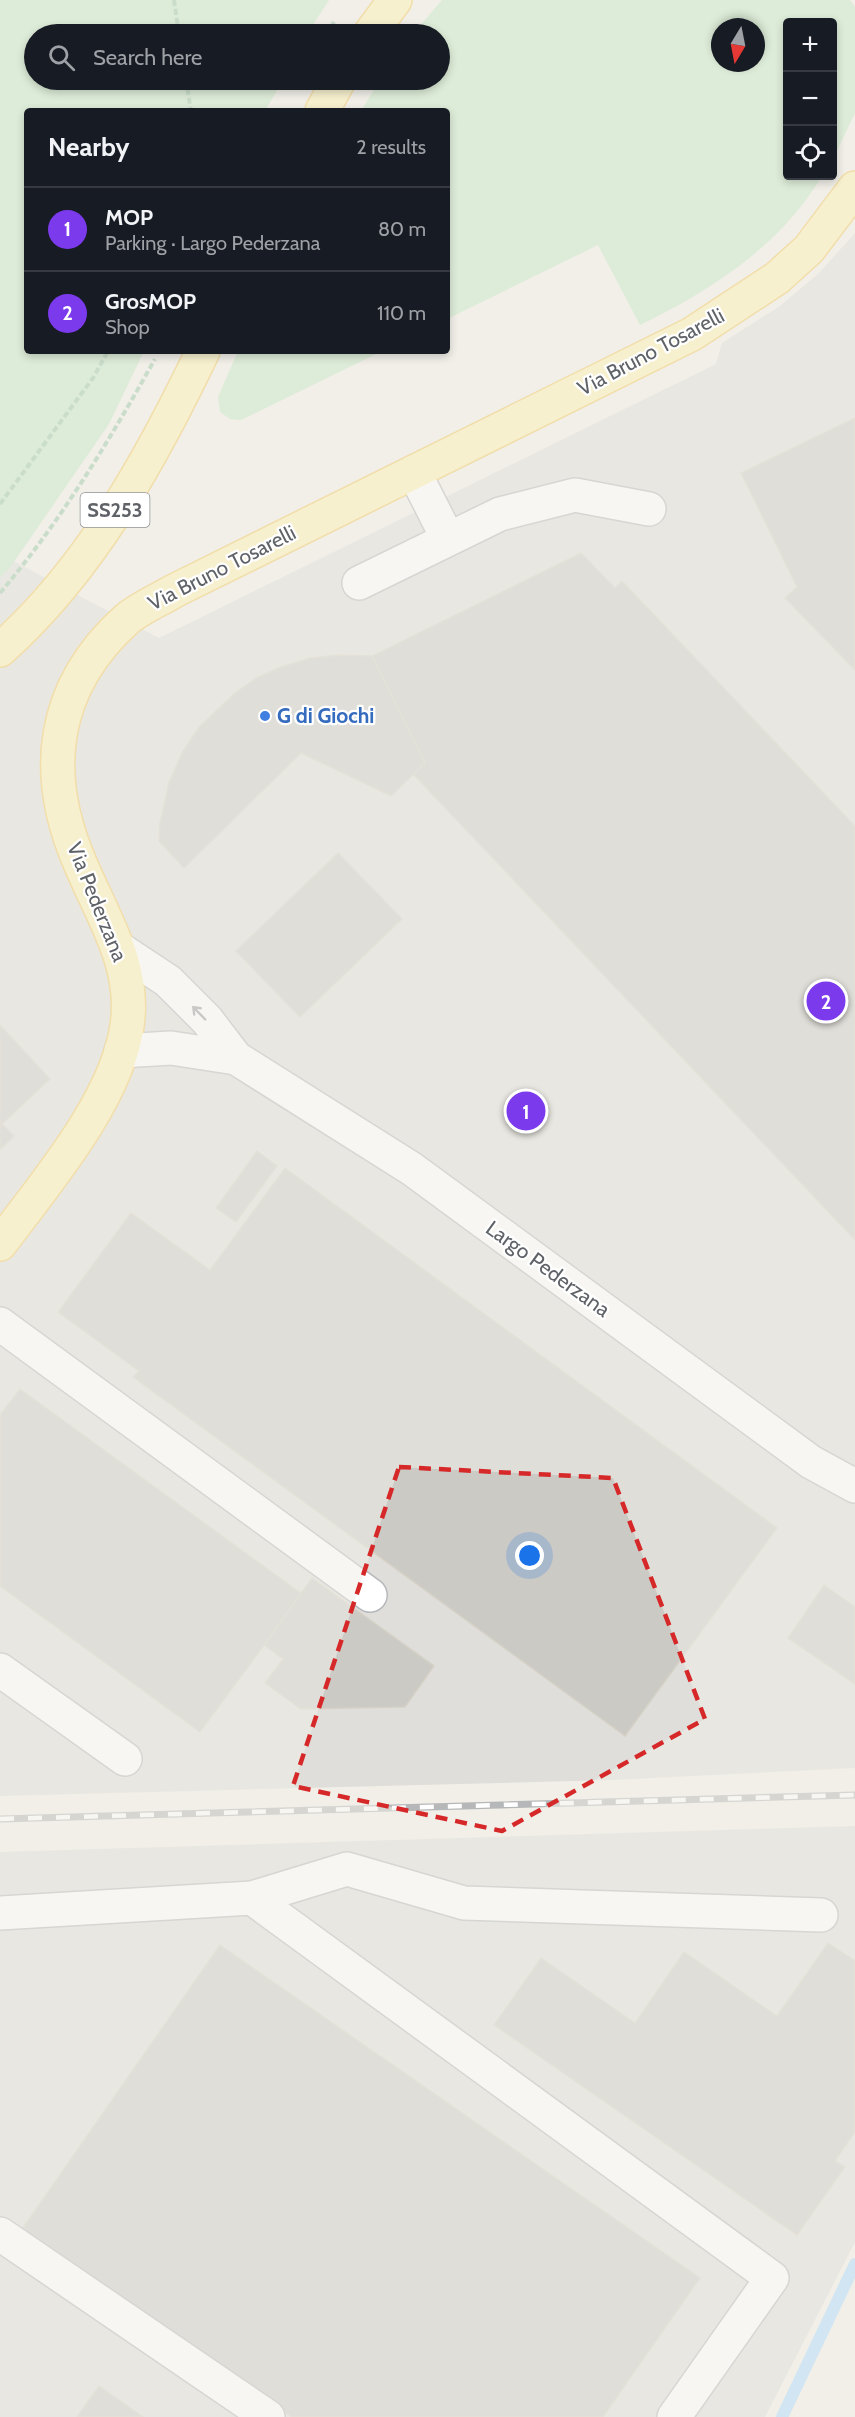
<!DOCTYPE html>
<meta charset="utf-8">
<style>
:root{--surface:#171b24;--page:#242831;--text:#f1f3f6;--muted:#9ea1a6;--line:#363941;--accent:#7c3aed}
body{margin:0;font-family:Cabin,sans-serif;background:var(--page);color:var(--text)}
.controls{position:absolute;right:18px;top:18px;display:grid;overflow:hidden;border-radius:6px;box-shadow:0 3px 9px #0003}
.controls button{width:54px;height:54px;display:grid;place-items:center;padding:0;border:0;border-bottom:2px solid var(--line);background:var(--surface);color:var(--text);font:30px sans-serif}
.compass{position:absolute;left:711px;top:18px;width:54px;height:54px;border-radius:50%;background:var(--surface);box-shadow:0 3px 9px #0003;rotate:190deg}
.you{position:absolute;left:530px;top:1556px;width:21px;height:21px;margin:-15px;border:4px solid #fff;border-radius:50%;background:#1a73e8;box-shadow:0 0 0 9px #1a73e833}
.badge{display:grid;place-items:center;width:39px;height:39px;border-radius:50%;background:var(--accent);color:#fff;font-size:20px;font-weight:700}
.pin{position:absolute;translate:-50% -50%;border:3px solid #fff;box-shadow:0 2px 6px #0006}
.list{margin:0;padding:0;list-style:none}
h2{display:flex;justify-content:space-between;align-items:center;height:78px;margin:0;padding:0 24px;font-size:26px}
h2 small{font-size:20px;font-weight:400;color:var(--muted)}
.list li{display:grid;grid-template-columns:39px 1fr auto;gap:18px;align-items:center;box-sizing:border-box;height:84px;padding:0 24px;border-top:2px solid var(--line)}
.list b{display:block;font-size:22px;white-space:nowrap}
.list p{margin:0;font-size:20px;white-space:nowrap;color:var(--muted)}
.list em{font-size:20px;font-style:normal;color:var(--muted)}
.icon{flex:none;width:33px;height:33px;fill:none;stroke:currentColor;stroke-width:2;stroke-linecap:round;stroke-linejoin:round}
.map{position:relative;flex:none;width:855px;height:2417px;overflow:hidden}
.search{position:absolute;background:var(--surface);box-shadow:0 3px 9px #0003;left:24px;top:24px;width:426px;height:66px;display:flex;align-items:center;gap:15px;box-sizing:border-box;padding:0 21px;border-radius:33px;color:var(--muted);font-size:22px}
.panel{position:absolute;background:var(--surface);box-shadow:0 3px 9px #0003;left:24px;top:108px;width:426px;height:246px;border-radius:6px}
.map>svg:first-child{display:block}
.industrial{fill:#e0deda}
.green{fill:#c5e8c5;fill-rule:evenodd}
.lines{fill:none;stroke-linecap:round;stroke-linejoin:round}
.stream{stroke:#aadaff;stroke-width:12}
.building{fill:#cccac5;stroke:#d6d1c6;stroke-width:1.5}
.minor-casing{stroke:#b5b8bc;stroke-width:36}
.major-casing{stroke:#f2c960;stroke-width:36}
.path{stroke:#9cc7a9;stroke-width:4;stroke-dasharray:6 3;stroke-linecap:butt}
.minor{stroke:#fff;stroke-width:33}
.major{stroke:#fff2af;stroke-width:33}
.rail-casing{stroke:#b6b7b8;stroke-width:7}
.rail{stroke:#fff;stroke-width:4.5;stroke-dasharray:14;stroke-linecap:butt}
.oneway{stroke:#979a9d}
.marked{fill:none;stroke:#d62828;stroke-width:4.5;stroke-dasharray:12 8;stroke-linejoin:round}
.shop-dot{fill:#3f7fe0;stroke:#fff;stroke-width:2}
.labels{text-anchor:middle;stroke-width:4.5;stroke-linejoin:round;paint-order:stroke}
.shield{fill:#fff;stroke:#8f9295;stroke-width:1.5}
.shield-label{font-size:20px;font-weight:bold;fill:#5f6368}
.street-label{font-size:21px;fill:#5f6368;stroke:#fff}
.shop-label{font-size:21px;font-weight:bold;fill:#366cbe;stroke:#fff;text-anchor:start}
</style>
<div class="map">
<svg width="855" height="2417" viewBox="0 0 855 2417">
<rect width="100%" height="100%" fill="#f1efe8"/>
<g class="industrial">
<polygon points="855,233 855,1768 613,1780 0,1796 0,554 159,638 716,364 722,343 780,306 819,273"/>
<polygon points="855,1826 855,2242 765,2417 0,2417 0,1852"/>
</g>
<g class="green">
<polygon points="0,0 329,0 307,34 34,34 34,80 283,80 265,111 27,111 27,351 144,351 109,424 9,569 0,577"/>
<path d="M442,0H850L855,7V113L833,159L832,22H788V176H822C780,246 712,290 640,325L598,245L447,319V111H361L380,80H440V34H413ZM720,27H756V63H720Z"/>
<polygon points="238,351 382,351 241,420 230,419 220,412 218,397"/>
</g>
<g class="lines">
<polyline class="stream" points="782,2417 855,2264"/>
</g>
<g class="building">
<polygon points="855,418 855,670 785,598 797,587 741,473"/>
<polygon points="581,553 615,588 622,581 855,826 855,1240 413,774 425,763 372,656"/>
<polygon points="340,655 372,656 425,763 391,796 301,753 184,868 159,841 160,823 169,782 183,751 199,727 236,692 258,677 281,667 310,658"/>
<polygon points="338,853 402,919 300,1017 236,951"/>
<polygon points="0,1025 50,1079 2,1124 14,1136 0,1150"/>
<polygon points="257,1151 277,1166 236,1222 216,1208"/>
<polygon points="285,1168 777,1528 625,1736 133,1377 139,1371 58,1312 131,1213 210,1270"/>
<polygon points="20,1389 302,1594 200,1732 0,1586 0,1415"/>
<polygon points="312,1578 434,1666 405,1707 301,1709 265,1683 283,1659 264,1645"/>
<polygon points="824,1585 855,1607 855,1684 788,1638"/>
<polygon points="828,1943 855,1961 855,2132 835,2161 845,2167 797,2235 494,2025 541,1958 635,2023 684,1952 777,2016"/>
<polygon points="220,1945 700,2278 603,2417 292,2417 22,2229"/>
<polygon points="99,2386 143,2417 77,2417"/>
</g>
<g class="lines">
<g class="minor-casing">
<g id="minor">
<polyline points="414,472 448,539"/>
<polyline points="359,583 500,514 575,495 649,509"/>
<polyline points="118,948 168,981 207,1020 236,1058 412,1169 811,1462 855,1486"/>
<polyline points="121,1051 171,1048 236,1058"/>
<polyline points="0,1324 370,1595"/>
<polyline points="0,1670 125,1759"/>
<polyline points="252,1898 347,1869 464,1903 821,1915"/>
<polyline points="0,1913 252,1898 772,2278 674,2417"/>
<polyline points="0,2234 268,2417"/>
</g>
</g>
<g class="major-casing">
<g id="major">
<polyline points="370,34 395,0"/>
<polyline points="322,111 339,80"/>
<path d="M0,650C90,570 152,458 203,351"/>
<path d="M0,1244C44,1185 117,1100 127,1026C136,965 102,916 80,863C41,773 51,687 127,619C140,608 159,600 174,591L692,334L777,278L809,249L855,188"/>
</g>
</g>
<g class="path">
<polyline points="174,0 179,34"/>
<polyline points="327,34 334,22"/>
<polyline points="186,80 191,111"/>
<polyline points="0,504 93,378 108,351"/>
<path d="M0,593C61,521 109,441 155,359"/>
</g>
<use href="#minor" class="minor"/>
<use href="#major" class="major"/>
<g class="rail-casing">
<polyline id="rail" points="0,1819 855,1795"/>
</g>
<use href="#rail" class="rail"/>
</g>
<defs><path id="oneway-shaft" d="M-6 0H5M1.5-3L5.5 0L1.5 3" fill="none" stroke-width="1.6" stroke-linecap="round" stroke-linejoin="round" transform="scale(1.5)"/></defs>
<use class="oneway" href="#oneway-shaft" transform="translate(199 1013) rotate(-134)"/>
<path d="M0 0H855V2417H0ZM399,1467L613,1478L705,1719L502,1831L293,1786Z" fill="#f1efe8" fill-opacity=".55" fill-rule="evenodd"/>
<path class="marked" d="M399,1467L613,1478L705,1719L502,1831L293,1786Z"/>
<circle class="shop-dot" cx="265" cy="716" r="6"/>
<g class="labels">
<rect class="shield" x="80.5" y="493" width="69" height="34" rx="4.5"/>
<g class="shield-label">
<text x="115" y="517">SS253</text>
</g>
<g class="street-label">
<text transform="translate(651 352) rotate(-28)" y="7">Via Bruno Tosarelli</text>
<text transform="translate(222 568) rotate(-27)" y="7">Via Bruno Tosarelli</text>
<text transform="translate(97 902) rotate(68)" y="7">Via Pederzana</text>
<text transform="translate(548 1269) rotate(36)" y="7">Largo Pederzana</text>
</g>
<g class="shop-label">
<text x="277" y="723">G di Giochi</text>
</g>
</g>
</svg>
<div class="controls">
<button>+</button>
<button>−</button>
<button><svg class="icon" aria-label="locate" viewBox="0 0 24 24"><circle cx="12" cy="12" r="6"/><path d="M12 2v4M12 18v4M2 12h4M18 12h4"/></svg></button>
</div>
<svg class="compass" viewBox="-18 -18 36 36"><path d="M0-13l5 13h-10z" fill="#e53935"/><path d="M0 13l5-13h-10z" fill="#9ea1a6"/></svg>
<div class="you"></div>
<div class="pin badge" style="left:526px;top:1111px">1</div>
<div class="pin badge" style="left:826px;top:1001px">2</div>
<div class="search"><svg class="icon" aria-label="search" viewBox="0 0 24 24"><circle cx="10" cy="10" r="6"/><path d="M15 15l6 6"/></svg>Search here</div>
<section class="panel">
<h2>Nearby<small>2 results</small></h2>
<ul class="list">
<li><span class="badge">1</span><div><b>MOP</b><p>Parking · Largo Pederzana</p></div><em>80 m</em></li>
<li><span class="badge">2</span><div><b>GrosMOP</b><p>Shop</p></div><em>110 m</em></li>
</ul>
</section>
</div>
